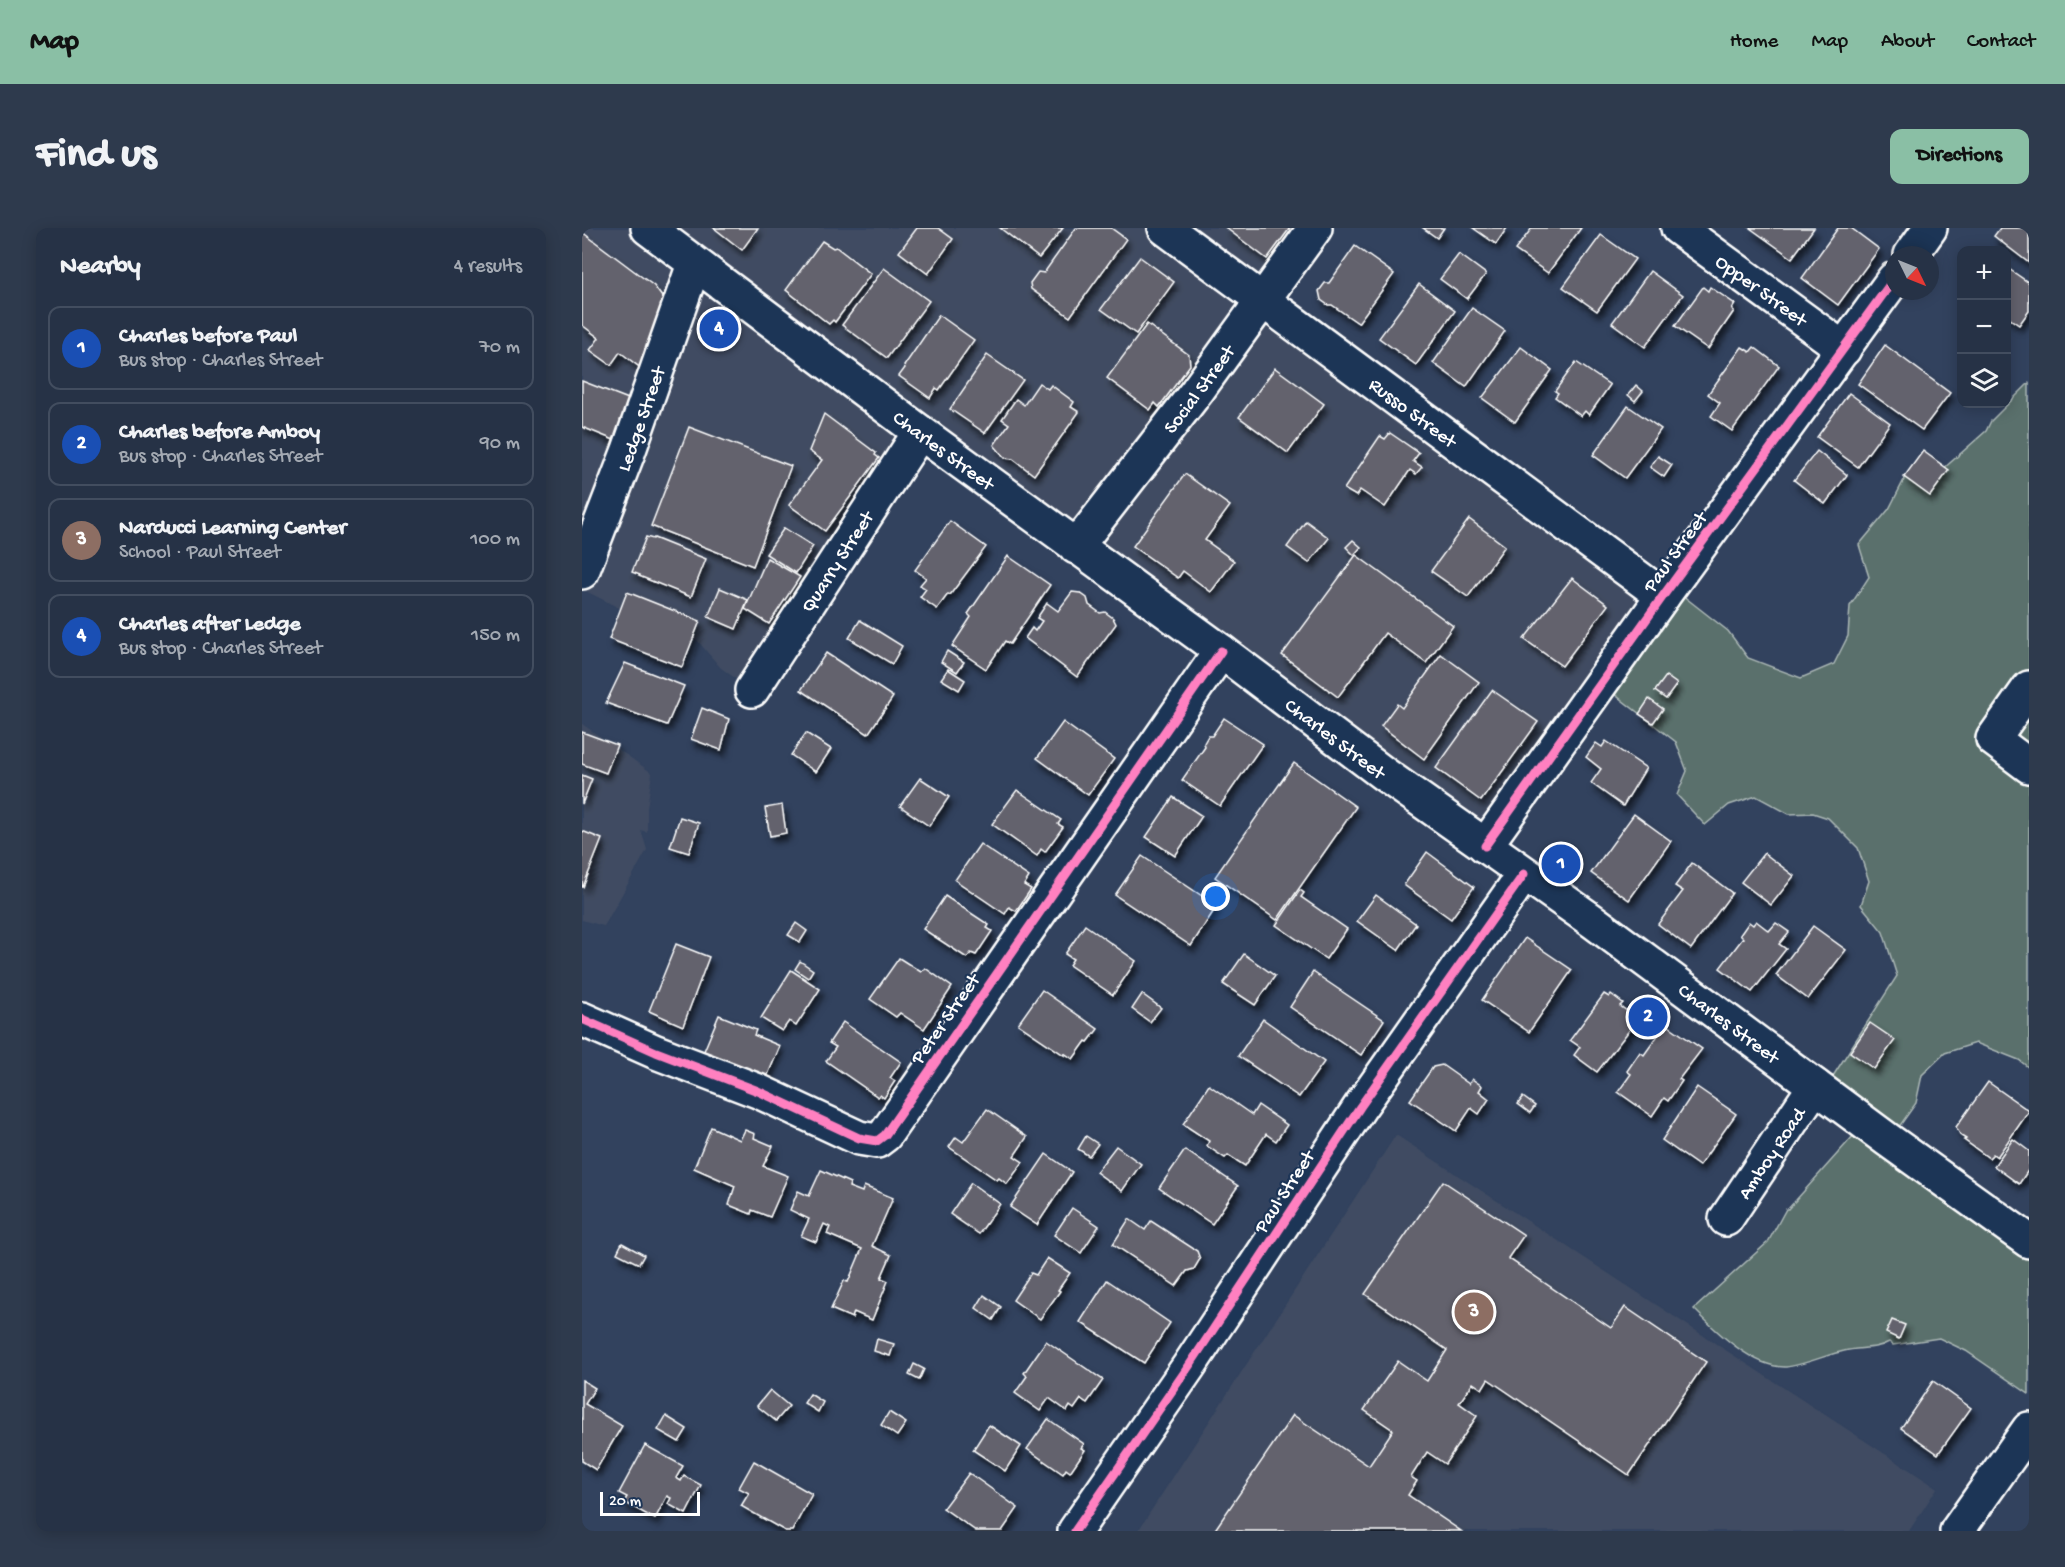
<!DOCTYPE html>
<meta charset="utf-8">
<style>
:root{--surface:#263246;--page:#2e3a4d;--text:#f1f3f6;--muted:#a4aab3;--line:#424d5f;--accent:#8abfa5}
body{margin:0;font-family:"Gochi Hand",sans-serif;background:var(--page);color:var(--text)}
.controls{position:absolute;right:18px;top:18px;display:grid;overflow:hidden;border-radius:12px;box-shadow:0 3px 15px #0003}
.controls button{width:54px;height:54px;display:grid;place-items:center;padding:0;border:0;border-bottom:2px solid var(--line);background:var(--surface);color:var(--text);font:30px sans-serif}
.compass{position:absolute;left:1303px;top:18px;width:54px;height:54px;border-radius:50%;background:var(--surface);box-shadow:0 3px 15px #0003;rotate:133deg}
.scale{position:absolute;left:18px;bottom:15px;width:100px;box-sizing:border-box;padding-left:6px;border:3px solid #fff;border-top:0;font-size:16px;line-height:21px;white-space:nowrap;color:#fff;-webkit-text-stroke:4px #1d3557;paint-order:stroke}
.you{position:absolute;left:634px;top:669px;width:21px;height:21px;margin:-15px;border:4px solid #fff;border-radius:50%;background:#1a73e8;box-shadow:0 0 0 9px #1a73e833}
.badge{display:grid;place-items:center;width:39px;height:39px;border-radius:50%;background:var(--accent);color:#fff;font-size:20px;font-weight:700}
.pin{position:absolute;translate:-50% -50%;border:3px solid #fff;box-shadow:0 2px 6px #0006}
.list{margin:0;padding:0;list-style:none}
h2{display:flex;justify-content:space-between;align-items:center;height:78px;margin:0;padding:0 24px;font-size:26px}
h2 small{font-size:20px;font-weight:400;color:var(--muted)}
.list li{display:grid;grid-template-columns:39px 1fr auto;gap:18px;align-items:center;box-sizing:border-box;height:84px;margin:0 12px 12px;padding:0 12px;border:2px solid var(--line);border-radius:12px}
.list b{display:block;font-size:22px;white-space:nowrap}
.list p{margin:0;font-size:20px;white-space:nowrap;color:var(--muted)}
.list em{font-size:20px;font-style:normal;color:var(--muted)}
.icon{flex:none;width:33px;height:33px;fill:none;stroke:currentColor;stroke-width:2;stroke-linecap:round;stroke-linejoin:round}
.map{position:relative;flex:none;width:1447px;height:1303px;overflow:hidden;border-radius:12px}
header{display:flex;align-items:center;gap:36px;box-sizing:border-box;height:84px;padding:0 30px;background:var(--accent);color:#111}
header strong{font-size:28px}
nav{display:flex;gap:33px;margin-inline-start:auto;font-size:21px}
.intro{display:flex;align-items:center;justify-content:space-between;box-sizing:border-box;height:144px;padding:0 36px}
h1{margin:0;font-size:42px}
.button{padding:15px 27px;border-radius:12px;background:var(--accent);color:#111;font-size:21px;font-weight:700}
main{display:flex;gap:36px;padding:0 36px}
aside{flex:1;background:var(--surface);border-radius:12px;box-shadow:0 3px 15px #0003}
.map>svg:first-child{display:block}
.built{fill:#414c62}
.green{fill:#5a706c;stroke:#acb8b6;stroke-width:1.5}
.building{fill:#63626d;stroke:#fff;stroke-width:1.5;filter:url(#shadow)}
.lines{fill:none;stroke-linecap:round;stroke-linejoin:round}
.minor-casing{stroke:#fff;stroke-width:38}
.tertiary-casing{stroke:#fff;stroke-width:38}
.primary-casing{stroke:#fff;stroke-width:38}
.minor{stroke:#1d3557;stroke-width:33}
.tertiary{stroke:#1d3557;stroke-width:33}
.primary{stroke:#1d3557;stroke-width:33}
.cycleway-casing{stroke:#1d3557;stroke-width:13}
.cycleway{stroke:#ff80c0;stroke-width:9}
.labels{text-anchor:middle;stroke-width:4.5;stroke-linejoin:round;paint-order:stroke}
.street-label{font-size:20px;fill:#fff;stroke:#1d3557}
</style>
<header>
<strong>Map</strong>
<nav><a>Home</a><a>Map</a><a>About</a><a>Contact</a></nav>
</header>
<div class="intro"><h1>Find us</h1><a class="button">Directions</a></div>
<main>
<aside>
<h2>Nearby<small>4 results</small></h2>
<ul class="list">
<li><span class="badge" style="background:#1a4fb4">1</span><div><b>Charles before Paul</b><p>Bus stop · Charles Street</p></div><em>70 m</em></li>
<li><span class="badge" style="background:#1a4fb4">2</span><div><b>Charles before Amboy</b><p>Bus stop · Charles Street</p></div><em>90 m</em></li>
<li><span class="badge" style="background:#8d6e63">3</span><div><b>Narducci Learning Center</b><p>School · Paul Street</p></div><em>100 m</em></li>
<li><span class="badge" style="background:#1a4fb4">4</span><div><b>Charles after Ledge</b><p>Bus stop · Charles Street</p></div><em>150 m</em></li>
</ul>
</aside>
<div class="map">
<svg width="1447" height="1303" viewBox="0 0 1447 1303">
<defs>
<filter id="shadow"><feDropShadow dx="3.5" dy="6" stdDeviation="3" flood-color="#0009"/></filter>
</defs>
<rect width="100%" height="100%" fill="#32425e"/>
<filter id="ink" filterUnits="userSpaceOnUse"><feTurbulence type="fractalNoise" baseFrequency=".0167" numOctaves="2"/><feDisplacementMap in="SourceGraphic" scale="12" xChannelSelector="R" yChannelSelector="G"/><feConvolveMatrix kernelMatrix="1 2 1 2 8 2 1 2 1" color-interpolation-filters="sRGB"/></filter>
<g filter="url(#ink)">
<g class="built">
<polygon points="0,0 739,0 691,65 1077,364 905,609 347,211 170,462 139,440 114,411 57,390 0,361"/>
<polygon points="0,496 70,545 65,580 65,604 59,602 65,622 22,698 0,692"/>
<polygon points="814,907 1355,1260 1327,1303 556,1303"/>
</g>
<path class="green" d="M1447,155V840L1437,832L1394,815L1363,825L1340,847L1334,875L1309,910L1447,1012V1166L1384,1123L1357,1110L1311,1117L1307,1114C1293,1122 1278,1119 1262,1123C1247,1126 1219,1138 1204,1139C1171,1140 1134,1103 1112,1081L1186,1014L1204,981H1206L1281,897L1244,859L1315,748L1301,704L1279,677L1287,653L1276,620L1246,590L1231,585L1207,586L1174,568L1147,577L1123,597L1095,567L1105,543L1094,514L1018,455L1091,360L1146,403L1166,430L1219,450L1252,436L1266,408L1268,378L1287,349L1277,317L1307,281L1323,250L1352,249L1404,203L1409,193Z"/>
<g class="building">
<polygon points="132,0 176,0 160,22"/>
<polygon points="335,0 356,0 371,11 346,46 317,24"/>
<polygon points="418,0 481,0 457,30"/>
<polygon points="494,0 529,0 544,11 488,89 449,61 448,55 456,44 462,45"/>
<polygon points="644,0 708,0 685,31"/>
<polygon points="841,0 862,0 855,10"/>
<polygon points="891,0 925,0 914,16"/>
<polygon points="950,0 999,0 966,45 933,22"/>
<polygon points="1168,0 1232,0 1210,30"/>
<polygon points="1256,0 1269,0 1297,21 1256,77 1220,50"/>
<polygon points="1418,0 1447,0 1447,35 1412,8"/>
<polygon points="0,4 72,58 83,73 60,141 38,124 29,137 8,122 17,110 0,97"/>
<polygon points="1019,7 1053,31 1015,83 981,59"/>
<polygon points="240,13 251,20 254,19 289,46 253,94 251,92 247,96 204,62"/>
<polygon points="773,18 812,46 776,95 750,77 746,77 739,72 737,63 743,55 747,55"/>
<polygon points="877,26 904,46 885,71 858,51"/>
<polygon points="558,29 592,54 554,106 519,81"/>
<polygon points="1424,39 1447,55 1447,83 1437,97 1424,88"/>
<polygon points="302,40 347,73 305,130 260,97"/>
<polygon points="1068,43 1101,67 1063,119 1030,95"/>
<polygon points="837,56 873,83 834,137 797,110"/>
<polygon points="1121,59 1126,63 1128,59 1153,76 1150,81 1152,83 1126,121 1093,98"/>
<polygon points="890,80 923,103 884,159 851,135"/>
<polygon points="357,87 392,112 357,162 354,160 348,170 317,148 323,140 322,138"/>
<polygon points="565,96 607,127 608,137 577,179 573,175 568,182 525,150"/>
<polygon points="1303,117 1368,165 1340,202 1276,156"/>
<polygon points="939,119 970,142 933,194 900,170"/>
<polygon points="1160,119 1168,124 1172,119 1197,138 1150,203 1129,188 1138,175 1126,166"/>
<polygon points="405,127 441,152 403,205 368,181"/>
<polygon points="994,134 1028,157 1007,187 1003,183 999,188 973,169 976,165 973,163"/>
<polygon points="693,140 742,176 706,225 657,189"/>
<polygon points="0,153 49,172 32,212 0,199"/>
<polygon points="457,155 466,161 469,157 492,174 489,179 497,184 452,247 431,231 423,230 412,217 427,196 420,191 434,171 442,177"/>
<polygon points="1054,157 1061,163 1053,173 1046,167"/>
<polygon points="1267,165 1308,195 1276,239 1235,209"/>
<polygon points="1046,178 1079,201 1043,250 1011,227"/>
<polygon points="242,186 294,225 293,227 297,230 243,303 207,277 240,232 227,223"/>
<polygon points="107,199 209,238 171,338 69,298"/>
<polygon points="808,205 837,225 831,233 840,239 834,246 828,242 803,279 778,262 774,268 762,261 798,208 803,211"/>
<polygon points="1235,223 1265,247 1243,276 1212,252"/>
<polygon points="1341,223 1367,242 1348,268 1322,249"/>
<polygon points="1076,228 1090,237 1082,249 1068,239"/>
<polygon points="603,246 648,278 623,312 652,333 629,364 601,343 596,350 551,318"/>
<polygon points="887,291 923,318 886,369 849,343"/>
<polygon points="368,293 404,319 368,367 366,366 355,381 338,369 344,361 338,357 344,350 333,342"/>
<polygon points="724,293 747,310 727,335 705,319"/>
<polygon points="202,300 231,318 214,345 184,326"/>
<polygon points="64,309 71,311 72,310 124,331 109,369 57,348 58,347 50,344"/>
<polygon points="771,312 779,319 772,327 764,319"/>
<polygon points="774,327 871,398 844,435 803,405 756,469 700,427"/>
<polygon points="426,328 468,357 428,416 423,413 404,441 370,418 389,389 386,386"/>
<polygon points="185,330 218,349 187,396 163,381"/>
<polygon points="990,350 1026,377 980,438 942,411"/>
<polygon points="138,360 166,372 154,401 126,389"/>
<polygon points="45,364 118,393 100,439 27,411"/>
<polygon points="490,364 498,365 505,370 507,377 518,385 523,384 531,390 534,396 495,449 443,410 450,400 453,403 460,393 455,390 465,375 476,383"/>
<polygon points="278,392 320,418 310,436 267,410"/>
<polygon points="365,423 382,434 375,444 359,434"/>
<polygon points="244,425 311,469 286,506 219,462"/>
<polygon points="859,426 897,454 842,531 799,498 815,476 820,480"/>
<polygon points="43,435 102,458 85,497 24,475"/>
<polygon points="366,441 383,452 377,462 359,451"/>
<polygon points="1084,448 1095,456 1084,471 1073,463"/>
<polygon points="910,462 956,494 899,573 854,540"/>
<polygon points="1067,471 1081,481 1071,495 1057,486"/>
<polygon points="120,480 147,491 139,522 109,511"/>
<polygon points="642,490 681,516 638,578 600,552 623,519 622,515 626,508 630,508"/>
<polygon points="481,494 532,531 506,567 455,530"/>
<polygon points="0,504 35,517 24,545 0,536"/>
<polygon points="224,505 249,521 234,544 209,527"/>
<polygon points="1024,513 1064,540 1041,578 1009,555 1019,541 1004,529 1014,515 1020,519"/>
<polygon points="712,535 774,579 695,692 633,649"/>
<polygon points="0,547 10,551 0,576"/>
<polygon points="338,550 367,569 347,598 318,578"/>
<polygon points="435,562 479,592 476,596 481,599 463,624 459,621 455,628 410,596"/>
<polygon points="591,569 620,588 593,628 564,609"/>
<polygon points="200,577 204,605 188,608 183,580"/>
<polygon points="1052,586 1089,613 1047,672 1009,645"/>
<polygon points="98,589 117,595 107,625 88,619"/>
<polygon points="0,603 20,611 1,659 0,659"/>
<polygon points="398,616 447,649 442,657 449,661 434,683 427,679 423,686 373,652"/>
<polygon points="845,624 892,659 869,691 822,657"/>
<polygon points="1182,625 1212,648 1189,677 1159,654"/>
<polygon points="560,628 635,678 609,718 533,667"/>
<polygon points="1110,635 1150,665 1109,721 1076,696 1101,663 1093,658"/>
<polygon points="718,662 722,665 719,669 765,701 744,731 694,697"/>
<polygon points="794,667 834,696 816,722 775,693"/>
<polygon points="363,668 407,697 405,700 410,703 394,727 389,725 385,730 341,701"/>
<polygon points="1174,693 1187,703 1194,695 1207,704 1197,716 1204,721 1170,764 1138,740 1161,710 1158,707 1167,694 1171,697"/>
<polygon points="214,695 225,703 218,714 206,707"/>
<polygon points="503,697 554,733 531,767 487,737 491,731 483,726"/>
<polygon points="1231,698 1264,722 1226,771 1194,747"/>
<polygon points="943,710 990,742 947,804 900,772"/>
<polygon points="94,716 127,729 101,798 67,783"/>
<polygon points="662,726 693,748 673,777 641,756"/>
<polygon points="317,730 339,744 343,740 370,759 342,801 318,785 314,789 288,771"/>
<polygon points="218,733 231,742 226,750 213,741"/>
<polygon points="209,742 238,761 214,798 207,793 200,803 179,790"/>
<polygon points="731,744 802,792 779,827 708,779"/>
<polygon points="460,762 516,801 506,814 504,813 491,831 482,825 482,827 436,796"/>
<polygon points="560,766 579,780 568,794 550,781"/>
<polygon points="1022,766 1027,769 1029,766 1041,775 1038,778 1056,791 1015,844 992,827 998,819 988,812"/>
<polygon points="137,787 174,802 172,807 198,818 182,856 119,830"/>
<polygon points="681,791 742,834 717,869 656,828"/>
<polygon points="261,794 319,834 308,850 313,853 302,870 298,867 296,869 244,833 254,819 247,815"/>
<polygon points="1288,795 1313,812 1292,841 1268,824"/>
<polygon points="1084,796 1120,821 1097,851 1100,853 1086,873 1082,870 1070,888 1036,864 1049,846 1045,843 1058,824 1062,827"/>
<polygon points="860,837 887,856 890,851 900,858 897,863 907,871 897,886 889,880 874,903 828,872 851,839"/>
<polygon points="1406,854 1447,883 1415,929 1411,926 1407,930 1382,912 1384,911 1379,908 1374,899"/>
<polygon points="627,857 670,887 676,877 705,897 694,913 684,906 663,938 646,927 643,930 625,918 627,913 601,896"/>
<polygon points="1115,859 1154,886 1117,938 1080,912"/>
<polygon points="941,869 953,878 948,885 936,876"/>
<polygon points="405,881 445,909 432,928 441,934 425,956 417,950 415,952 367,919 374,909 381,914"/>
<polygon points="129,899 158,912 163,902 173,906 172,910 191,918 181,938 206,948 188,989 170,982 169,986 147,977 153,958 112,940"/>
<polygon points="504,908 516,916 507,928 496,921"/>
<polygon points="1431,911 1447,923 1447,941 1437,956 1412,938"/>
<polygon points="534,918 559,936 540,963 514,944"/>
<polygon points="603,922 656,958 630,996 577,960"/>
<polygon points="464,926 490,944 455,997 428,979"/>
<polygon points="239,942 268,955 267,959 280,964 282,958 311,970 290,1018 309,1027 299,1050 306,1053 290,1092 272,1084 270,1090 249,1081 262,1053 266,1054 280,1021 245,1006 248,999 242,996 234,1014 219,1008 227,991 208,982 216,963 227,968"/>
<polygon points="861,953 942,1007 926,1030 1029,1100 1043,1079 1124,1134 1047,1247 906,1151 900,1161 891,1155 877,1175 895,1188 863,1236 845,1224 829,1249 835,1253 826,1267 879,1303 632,1303 711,1187 787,1238 811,1202 782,1182 816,1133 845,1153 865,1122 783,1066"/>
<polygon points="389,955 418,976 397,1006 368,986"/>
<polygon points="490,980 517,998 499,1025 472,1007"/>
<polygon points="547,991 563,1002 569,993 615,1023 618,1031 612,1041 605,1043 594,1058 531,1016"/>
<polygon points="40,1015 62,1027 57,1036 35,1025"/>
<polygon points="465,1030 488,1045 476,1062 478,1063 458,1091 431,1072 449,1045 454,1047"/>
<polygon points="525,1052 588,1095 562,1135 498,1094"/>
<polygon points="402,1067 419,1079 411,1092 394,1080"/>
<polygon points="1310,1092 1323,1097 1317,1111 1304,1105"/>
<polygon points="295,1111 312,1116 308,1128 292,1123"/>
<polygon points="464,1113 521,1152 505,1175 499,1171 492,1181 488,1178 485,1183 467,1170 458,1183 433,1165 445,1148 442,1145"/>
<polygon points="332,1136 342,1141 337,1152 327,1147"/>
<polygon points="0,1152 13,1160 3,1176 40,1198 14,1242 0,1233"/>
<polygon points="1351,1153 1389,1180 1356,1226 1319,1200"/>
<polygon points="188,1162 207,1178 194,1193 175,1178"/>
<polygon points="228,1166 241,1174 236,1184 222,1175"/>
<polygon points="307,1184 324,1195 315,1208 299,1197"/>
<polygon points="84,1188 105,1201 97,1214 76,1202"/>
<polygon points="466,1191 502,1216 499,1220 503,1222 488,1244 484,1241 481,1246 445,1221"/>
<polygon points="407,1197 439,1218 423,1243 391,1222"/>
<polygon points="63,1217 101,1238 94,1250 99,1253 102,1248 119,1257 104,1286 86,1276 89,1270 85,1268 73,1291 42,1274 45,1269 37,1265"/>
<polygon points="172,1233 230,1266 210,1303 203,1303 159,1278 167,1265 157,1260"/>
<polygon points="387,1245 436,1280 420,1303 394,1303 361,1280"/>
</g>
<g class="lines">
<g class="minor-casing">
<g id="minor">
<path id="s1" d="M583,0L1081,368"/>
<path id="s2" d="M1096,0L1262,121"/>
<polyline points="1329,27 1348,0"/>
<path id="s3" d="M494,319L615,163L733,0"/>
<polyline points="1447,460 1411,511 1447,538"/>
<path id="s4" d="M170,462L338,204"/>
<polyline points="903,618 1081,368 1312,51"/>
<polyline points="0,791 74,824 176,863 277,910 295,913 303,907 639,423"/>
<path id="s5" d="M1144,991L1233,858"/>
<polyline points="493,1303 607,1138 778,879 942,646"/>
<polyline points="1375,1303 1447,1201"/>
</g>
</g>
<g class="tertiary-casing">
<g id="tertiary">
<path id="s6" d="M0,344L47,222L112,36"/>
</g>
</g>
<g class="primary-casing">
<g id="primary">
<path id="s7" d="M66,0L338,204L639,423L802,546L1012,694L1306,912L1447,1013"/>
</g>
</g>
<use href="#minor" class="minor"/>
<use href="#tertiary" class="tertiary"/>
<use href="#primary" class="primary"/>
<g class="cycleway-casing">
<g id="cycleway">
<polyline points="903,618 1081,368 1312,51"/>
<polyline points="0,791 74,824 176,863 277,910 295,913 303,907 639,423"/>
<polyline points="493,1303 607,1138 778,879 942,646"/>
</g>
</g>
<use href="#cycleway" class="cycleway"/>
</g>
</g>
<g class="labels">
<g class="street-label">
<text dy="7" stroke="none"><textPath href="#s2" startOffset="104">Opper Street</textPath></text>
<text dy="7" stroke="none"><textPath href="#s3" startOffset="200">Social Street</textPath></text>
<text dy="7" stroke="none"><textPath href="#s1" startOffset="309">Russo Street</textPath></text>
<text dy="7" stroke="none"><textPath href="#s6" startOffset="164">Ledge Street</textPath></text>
<text dy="7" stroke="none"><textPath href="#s7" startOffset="370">Charles Street</textPath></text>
<text transform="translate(1092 323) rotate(-54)" y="7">Paul Street</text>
<text dy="7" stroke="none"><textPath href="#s4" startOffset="154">Quarry Street</textPath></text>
<text dy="7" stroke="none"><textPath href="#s7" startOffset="856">Charles Street</textPath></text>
<text transform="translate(362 790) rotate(-55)" y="7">Peter Street</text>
<text dy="7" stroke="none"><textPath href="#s7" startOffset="1342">Charles Street</textPath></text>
<text dy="7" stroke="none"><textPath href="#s5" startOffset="80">Amboy Road</textPath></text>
<text transform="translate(701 963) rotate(-57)" y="7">Paul Street</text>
</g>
</g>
</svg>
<div class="controls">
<button>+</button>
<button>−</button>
<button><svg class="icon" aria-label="layers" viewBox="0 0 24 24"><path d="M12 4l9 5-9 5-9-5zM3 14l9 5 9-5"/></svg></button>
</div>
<svg class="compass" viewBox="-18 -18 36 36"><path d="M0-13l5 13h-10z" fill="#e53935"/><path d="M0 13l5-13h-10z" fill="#a4aab3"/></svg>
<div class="scale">20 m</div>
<div class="you"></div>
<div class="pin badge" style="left:979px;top:636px;background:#1a4fb4">1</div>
<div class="pin badge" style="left:1066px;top:789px;background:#1a4fb4">2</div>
<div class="pin badge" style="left:892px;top:1084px;background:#8d6e63">3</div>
<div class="pin badge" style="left:137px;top:101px;background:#1a4fb4">4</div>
</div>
</main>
